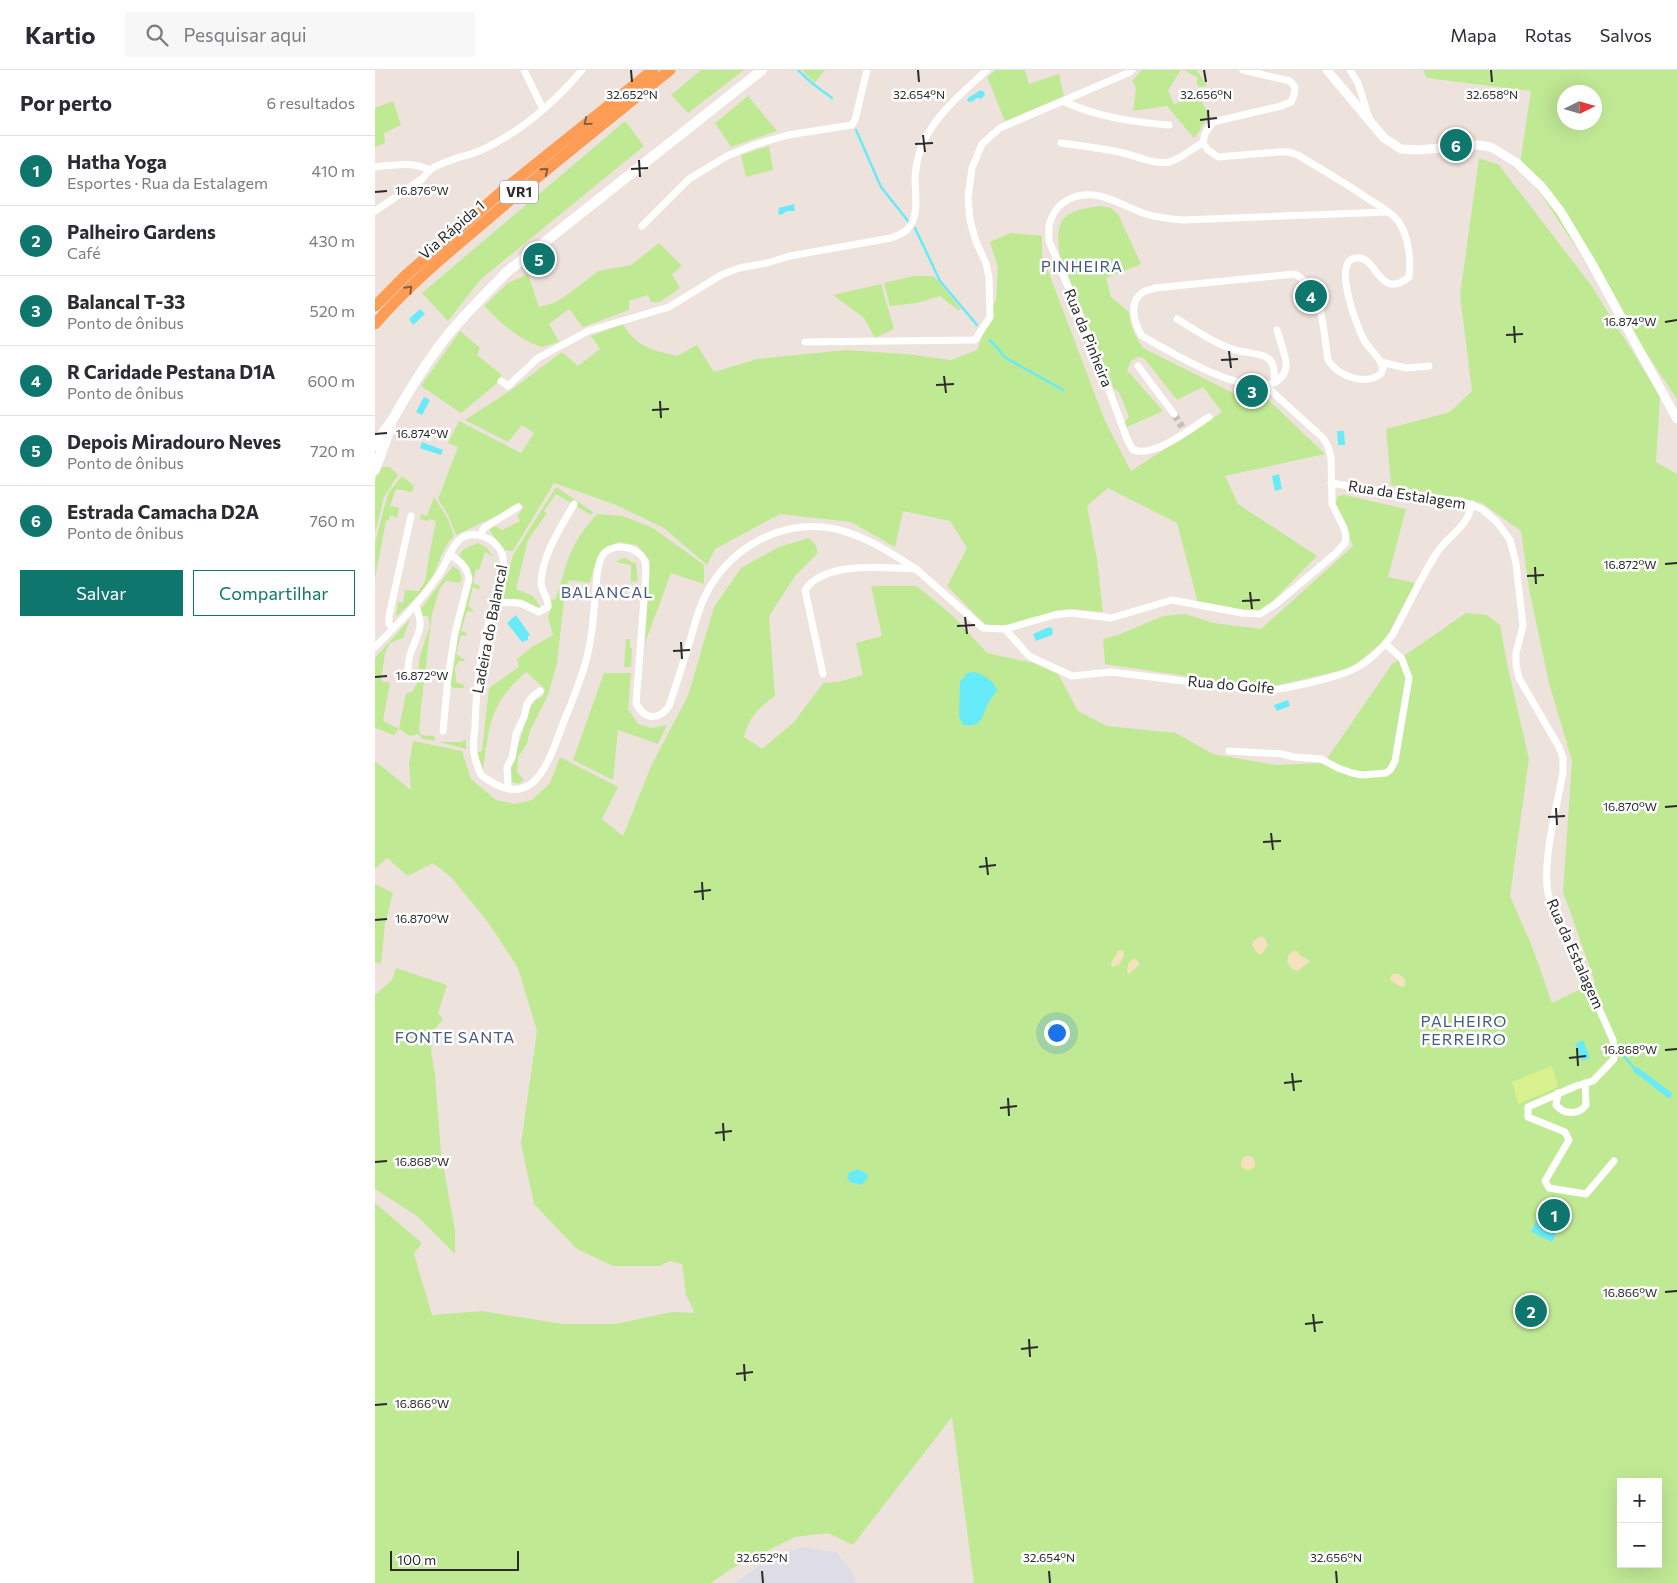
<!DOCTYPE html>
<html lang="pt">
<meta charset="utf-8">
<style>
:root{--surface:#fff;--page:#f7f7f7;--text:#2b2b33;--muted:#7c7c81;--line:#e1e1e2;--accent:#0f766e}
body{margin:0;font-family:Commissioner,sans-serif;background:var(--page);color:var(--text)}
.controls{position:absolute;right:15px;bottom:15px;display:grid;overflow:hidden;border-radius:0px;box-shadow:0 5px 20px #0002}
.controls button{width:45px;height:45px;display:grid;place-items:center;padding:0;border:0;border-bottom:1px solid var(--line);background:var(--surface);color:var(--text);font:25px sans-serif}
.compass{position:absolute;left:1182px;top:15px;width:45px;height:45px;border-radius:50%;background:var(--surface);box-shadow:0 5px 20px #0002;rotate:85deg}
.scale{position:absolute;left:15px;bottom:12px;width:129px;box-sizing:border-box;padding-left:5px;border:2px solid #2b2b2b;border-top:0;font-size:14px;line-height:18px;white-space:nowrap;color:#2b2b2b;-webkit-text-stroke:4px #fff;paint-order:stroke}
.you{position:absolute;left:681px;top:962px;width:18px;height:18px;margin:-12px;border:4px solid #fff;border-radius:50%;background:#1a73e8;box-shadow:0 0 0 8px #1a73e833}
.badge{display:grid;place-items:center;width:32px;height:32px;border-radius:50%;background:var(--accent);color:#fff;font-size:16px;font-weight:700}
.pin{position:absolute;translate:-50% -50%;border:2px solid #fff;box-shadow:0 1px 5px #0006}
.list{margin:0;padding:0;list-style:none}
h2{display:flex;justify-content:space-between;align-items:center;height:65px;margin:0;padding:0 20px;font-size:21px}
h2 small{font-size:16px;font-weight:400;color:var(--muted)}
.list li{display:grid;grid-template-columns:32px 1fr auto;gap:15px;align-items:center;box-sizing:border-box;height:70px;padding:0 20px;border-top:1px solid var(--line)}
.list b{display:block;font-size:19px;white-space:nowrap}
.list p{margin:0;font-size:16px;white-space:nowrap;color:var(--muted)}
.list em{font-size:16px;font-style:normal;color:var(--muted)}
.actions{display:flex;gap:10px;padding:15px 20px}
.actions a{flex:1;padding:11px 0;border:1px solid var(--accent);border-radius:0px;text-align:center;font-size:18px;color:var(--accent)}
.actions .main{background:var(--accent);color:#fff}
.icon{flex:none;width:28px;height:28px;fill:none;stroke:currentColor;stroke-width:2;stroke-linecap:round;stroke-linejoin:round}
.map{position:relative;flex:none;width:1302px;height:1513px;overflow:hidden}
header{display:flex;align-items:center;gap:30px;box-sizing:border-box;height:70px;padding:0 25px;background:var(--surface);border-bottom:1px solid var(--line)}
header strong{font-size:24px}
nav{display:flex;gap:28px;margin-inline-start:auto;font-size:18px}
.search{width:350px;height:45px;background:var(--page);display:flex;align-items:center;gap:12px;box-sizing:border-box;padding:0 18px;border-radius:0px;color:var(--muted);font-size:19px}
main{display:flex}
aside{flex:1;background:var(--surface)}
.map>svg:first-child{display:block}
.industrial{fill:#dedde6}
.green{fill:#c0e994;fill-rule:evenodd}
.sand{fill:#f5e2bd}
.pitch{fill:#d9f18f}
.water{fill:#67ebf8}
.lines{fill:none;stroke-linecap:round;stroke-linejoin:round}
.stream{stroke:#67ebf8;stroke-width:2.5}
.minor-tunnel{stroke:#c7beb9;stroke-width:7;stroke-dasharray:7 3.5;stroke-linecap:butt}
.minor{stroke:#fff;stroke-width:7}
.tertiary{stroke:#fff;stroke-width:9}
.secondary{stroke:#fff;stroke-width:10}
.trunk{stroke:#fd9c54;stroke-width:11}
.oneway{stroke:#8a5e3d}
.ticks{fill:none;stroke:#2b2b2b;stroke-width:2}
.labels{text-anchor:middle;stroke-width:5;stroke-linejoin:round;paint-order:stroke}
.shield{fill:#fff;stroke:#6b6b6b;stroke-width:1}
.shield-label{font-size:14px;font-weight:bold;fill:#2b2b2b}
.street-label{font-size:15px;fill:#2b2b2b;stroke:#fff}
.neighbourhood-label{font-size:16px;letter-spacing:1px;fill:#475b7f;stroke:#fff}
.ticks-label{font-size:12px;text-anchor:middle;fill:#2b2b2b;stroke:#fff;stroke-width:5;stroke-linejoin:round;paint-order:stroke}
</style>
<header>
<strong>Kartio</strong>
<div class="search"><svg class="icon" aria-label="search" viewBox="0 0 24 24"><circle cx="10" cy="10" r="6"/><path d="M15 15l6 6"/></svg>Pesquisar aqui</div>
<nav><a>Mapa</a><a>Rotas</a><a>Salvos</a></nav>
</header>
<main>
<aside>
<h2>Por perto<small>6 resultados</small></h2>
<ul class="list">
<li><span class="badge">1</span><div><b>Hatha Yoga</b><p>Esportes · Rua da Estalagem</p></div><em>410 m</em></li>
<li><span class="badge">2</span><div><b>Palheiro Gardens</b><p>Café</p></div><em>430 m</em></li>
<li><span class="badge">3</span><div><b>Balancal T-33</b><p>Ponto de ônibus</p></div><em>520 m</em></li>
<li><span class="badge">4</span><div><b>R Caridade Pestana D1A</b><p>Ponto de ônibus</p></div><em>600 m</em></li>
<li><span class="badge">5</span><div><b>Depois Miradouro Neves</b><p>Ponto de ônibus</p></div><em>720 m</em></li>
<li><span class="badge">6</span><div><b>Estrada Camacha D2A</b><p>Ponto de ônibus</p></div><em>760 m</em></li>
</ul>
<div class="actions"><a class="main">Salvar</a><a>Compartilhar</a></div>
</aside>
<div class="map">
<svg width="1302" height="1513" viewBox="0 0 1302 1513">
<rect width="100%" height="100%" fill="#eee3dc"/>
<polygon class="industrial" points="429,1477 461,1482 481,1506 479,1513 359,1513 399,1486"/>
<g class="green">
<polygon points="326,0 369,0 313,43 296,25"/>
<polygon points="427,0 450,0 440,13"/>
<polygon points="621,0 650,0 654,14 684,4 689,26 630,51 612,7"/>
<path d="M767,0H806L793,20L799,34L823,26L834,44C830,50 824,63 819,68L792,36L758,41L761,18L757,11Z"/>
<polygon points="809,0 822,0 832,16 824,17 821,12 823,8"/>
<path d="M1048,0H1302V329L1145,93L1156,21L1052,8ZM1190,22H1220V52H1190Z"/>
<polygon points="373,26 402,61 356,77 340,53"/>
<polygon points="18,31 26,55 9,63 10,73 0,77 0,38"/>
<polygon points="250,51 269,76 106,209 73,251 47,223"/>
<polygon points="394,76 398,100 371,107 366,85"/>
<path d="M1104,88L1124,95L1143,120L1216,215L1285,326L1281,392L1302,404V1513H599L577,1347L478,1475L453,1463L420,1467L356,1499L336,1513H0V1133L47,1173L39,1184L57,1245L107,1241L188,1254H240L297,1242L320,1243L311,1225L307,1194L295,1191L284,1196H238L202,1179L159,1134L146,1074L162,961L143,898L112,851L76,807L58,793L33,806L12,788L0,799V691L36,720L34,694L38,671L87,681L96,709L121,730L140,734L157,730L175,713L185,687L243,717L227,749L248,766L277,694L313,626L339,537L366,498L404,477L434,468L440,474L443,483L420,506L394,546L400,626C383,638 374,647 369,667L387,679L419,652L448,613L463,612L488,605L481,573L507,566L496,516H542L577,545L612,583L658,593L683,604L703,641L732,656L801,663L838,684L901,695L949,693L1017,594L1091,543L1112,545L1125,555L1133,598L1154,689L1135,826L1158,879L1177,933L1220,912L1188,822L1197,691L1174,613L1154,519L1146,461L1107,433L1016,415L1011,359L1075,342L1097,321L1085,225ZM1246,1412H1283V1494H1246Z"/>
<path d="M726,136L736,138L743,144L766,194L731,208L736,227L754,242C755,256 760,266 768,278L858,323L887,324L950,384L850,406L863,434L942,486L885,544L823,533L802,453L733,418L712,436L722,489L728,542L698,539L683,540L633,557L612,556L572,516L592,478L575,451L528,441L520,477L476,452L405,444L340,479L332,495L289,458L241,435L179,413L138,481L129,480L115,461V459L120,456L127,460L145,451L142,446L149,437L144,433L134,440L81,465L72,443L63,429L83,377L73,373L84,351L146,383L159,363L147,355L133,372L90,350L136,320L187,282L203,296L225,279L216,266L248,254C261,277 278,280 302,286L322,275L339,302L382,289L471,280L530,284L576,290L602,280L621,229L623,198L615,172L635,163L667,166V185L730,351L756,401L847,342L828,317L802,330L769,288L763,287L756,291L752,300L788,341L752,357L749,353L754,347L744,322L739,319L685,185C678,147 691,140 726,136Z"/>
<path d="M284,173L307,196L297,204L305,218L285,232H276L273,225L254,231V240L208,257L194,239L174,254L184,272L166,277C141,267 128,255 109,236L133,213L153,204L164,237L179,233L192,225L223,201L256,195Z"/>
<polygon points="539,206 559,206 586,239 583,240 565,226 542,233 515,236 509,213"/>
<polygon points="506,214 519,259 500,268 489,248 458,225"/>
<polygon points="85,261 105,278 102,285 127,305 121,314 86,343 46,316"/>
<polygon points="4,397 15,397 23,405 9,427 0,463 0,411"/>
<polygon points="27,406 39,416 37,422 21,419 15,436 24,438 22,448 15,445 14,450 11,451 0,509 0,473 9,438 14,422"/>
<polygon points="181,417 218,442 216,445 181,424 169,441 172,443 153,470 141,519 158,526 165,536 164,540 141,529 128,529 130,514 138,485"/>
<polygon points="970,425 1031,439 1013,507 1040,513 1010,570 976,598 891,618 730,594 728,569 743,565 788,546 810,544 839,553 886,559 978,476 960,433 963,426"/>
<path d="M59,427L72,447L79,466C68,477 65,490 59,503C50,520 35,534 21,547L23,532L28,533L30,520L44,521L50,511L54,486L61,451L54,449L53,451L45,449L46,444L52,446Z"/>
<path d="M222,444L248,446L278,458L329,495V514L296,503L270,573L275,491L262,475L243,472C221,485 221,489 215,513L194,510L190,521L182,593L173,625L155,661L152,674L143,687L142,702L149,710L143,714L137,712L136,697L156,636L161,630L168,626L170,619L151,602C114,635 115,653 108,699L102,682L107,681L114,618L144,597L142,589L157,577L178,565L173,547L175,541L173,528L180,530C187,514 189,496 197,480C203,467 212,455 222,444Z"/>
<path d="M103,473L111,477L119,487L110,482L104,500L101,499L98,513L105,516L104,520L98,517L93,536L98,540V542L92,541L86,561L92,563L91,566L86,565L81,583L86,588L90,589L89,591H84L80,597L81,612L89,615V618H79L74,615L94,498L84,486C87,478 96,476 103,473Z"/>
<polygon points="250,488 261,494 263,511 256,512 256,495 241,492 245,489"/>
<polygon points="78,496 84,500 87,509 85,513 71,511 65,518 57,544 46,637 44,661 46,665 59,666 61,671 48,669 43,664 35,666 24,659 19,665 0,658 0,588 35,549 28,568 15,573 10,583 6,611 15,613 8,651 24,659 31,623 37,622 42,614 45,585 55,556 53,546 47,546 46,539"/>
<polygon points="251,569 255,569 255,578 257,578 256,597 249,597"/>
<polygon points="229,603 256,603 253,639 263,654 277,658 292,655 283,674 243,660 238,710 198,690"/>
<polygon points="88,670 91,670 91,679 64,672 87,672"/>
<polygon points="0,814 18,823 10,854 6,894 0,892"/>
<polygon points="21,898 72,915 63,943 68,949 58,961 56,981 60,1004 66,1083 80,1161 80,1184 42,1146 0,1119 0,925 17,910"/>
</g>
<g class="sand">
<polygon points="886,866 890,868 893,875 886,885 882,883 877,875 878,871"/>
<polygon points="744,880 749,881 749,885 744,895 737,897 736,893"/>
<polygon points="918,881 922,881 926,886 934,890 934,892 923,901 918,900 912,892 913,886"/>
<polygon points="758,889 761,889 765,894 754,904 752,902 753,894"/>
<polygon points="1017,904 1023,904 1030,909 1030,916 1026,917 1016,911 1015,908"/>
<circle cx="873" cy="1093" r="7"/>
</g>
<polygon class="pitch" points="1177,996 1183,1017 1143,1034 1137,1012"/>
<g class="water">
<polygon points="606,20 609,22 610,25 606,29 602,28 596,32 592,31 593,28"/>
<polygon points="419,134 420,141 412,141 406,145 403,144 404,138"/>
<polygon points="45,239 50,244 38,255 34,249"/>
<polygon points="49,327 55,330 47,345 41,342"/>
<polygon points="962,361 969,361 970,375 963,375"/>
<polygon points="47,372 68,380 66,385 45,378"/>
<polygon points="904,404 907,419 900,421 897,406"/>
<polygon points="141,545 155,565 153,566 153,570 147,572 132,553"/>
<polygon points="674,557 678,559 677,565 661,571 658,564"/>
<path d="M600,602C610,606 618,610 622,620C619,626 615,629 613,634C605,648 609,657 588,655L584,646L585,612L592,603Z"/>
<polygon points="913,630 915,636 902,641 899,635"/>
<polygon points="1208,970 1215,988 1207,991 1200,974"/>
<polygon points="1262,997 1297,1023 1296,1027 1293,1028 1258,1001 1259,998"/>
<polygon points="483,1099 492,1104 493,1108 486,1115 475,1112 472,1107 474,1103"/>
<polygon points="1162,1149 1183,1160 1177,1172 1156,1162"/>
</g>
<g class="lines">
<g class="stream">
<polyline points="423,0 438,14 457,28"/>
<polyline points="481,60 506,117 533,151"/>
<polyline points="540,158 565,211 602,255"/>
<polyline points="615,270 631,288 688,320"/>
<polyline points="1247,984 1261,1000"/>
</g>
<polyline class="minor-tunnel" points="799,344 807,357"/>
<g class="minor">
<polyline points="149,0 168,39"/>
<path d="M868,0L915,11L920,17L919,25L916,32L906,36L838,52L830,63L828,73L833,80L843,87L903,82H914L923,85C947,100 972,114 995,130C1005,136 1016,142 1023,151C1034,166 1036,190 1034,207C1002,233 1002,179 977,189C959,197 983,260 990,272C996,281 1005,287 1008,298L1006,304C989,316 963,306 953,290C948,260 949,220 920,204L780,218C776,220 771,220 768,222C753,232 759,253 767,266C790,278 897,347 911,298C913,291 904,268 902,260"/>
<polyline points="975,0 983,13 994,48"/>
<path d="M688,31C721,47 758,52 794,55"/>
<path d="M686,73C706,76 725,78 744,82C760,85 778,95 794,92C807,89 817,78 828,73"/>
<path d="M0,97C19,95 37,91 55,100C70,89 92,87 109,79C146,61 180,32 207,0"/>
<polyline points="0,141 47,109 55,100"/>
<polyline points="267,156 314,109 352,86 379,75 413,65 477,55 480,50 492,0"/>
<path d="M802,249C822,261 841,275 864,281C873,283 887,283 894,289C900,294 899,304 900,311"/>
<polyline points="430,272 600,270 615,247 614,208 611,193 601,172 595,150 593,128 597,98 607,74 625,58 755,2 757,0"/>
<polyline points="1006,292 1031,298 1054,296"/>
<polyline points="763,296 799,344"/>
<path d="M126,311L133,316L163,288L213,261L294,237L346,205L364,198L392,193L415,186L516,168C523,165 531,163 535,156C544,143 540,122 540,106C541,96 544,82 548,73C561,44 589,21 612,0"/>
<path d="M834,347C816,358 780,388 758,380L752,369L721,284L674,171C674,165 673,157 675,152C681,131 703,121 724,126C740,129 755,139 771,144C783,148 796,149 808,150L1012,142"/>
<path d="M956,413L1033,426L1086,431L1107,439L1122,452L1135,470L1141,493L1148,556L1141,583V595L1144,608L1184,677L1188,688V702C1182,737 1167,790 1173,824L1238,970L1239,989L1218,1011L1201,1016L1153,1037V1047L1190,1062L1194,1070L1170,1111L1174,1118L1211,1124L1239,1091"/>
<polyline points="105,465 109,458 143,437"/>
<path d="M120,532L145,533L164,542L173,537C174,528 166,522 166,512C168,483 185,459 199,434"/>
<polyline points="18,558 14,554 14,546 36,446"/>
<path d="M630,559L654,586L697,606L736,602L888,621C904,620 918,616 934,613C974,603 992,599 1018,564C1032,538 1045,509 1061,484C1073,465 1092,459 1097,434"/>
<path d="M0,577C22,555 45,532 63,506C71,495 74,480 84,470C98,457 126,470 128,488C130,508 118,535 113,555C104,588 101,623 100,657C99,665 98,675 99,683C100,691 103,698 106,705C159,746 174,691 189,651C198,629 208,606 213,583C217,564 219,545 220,526C222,513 221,500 226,488C234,471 264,475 270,492C271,495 270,500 271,503L261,633C269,650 284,651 294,636C302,613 309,590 316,567C320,553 324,537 331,524C353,481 400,452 449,457C483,461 513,481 541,499"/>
<path d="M448,604L430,520C450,490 510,498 541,499L608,558L630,559L679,545L696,543L736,548L797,530L867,543L885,544L902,533L960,484L970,473L971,466L969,458L957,434L956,388L953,376L948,368L891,316"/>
<path d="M32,609C33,601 33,592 35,585C42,563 51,558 40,535"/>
<path d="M68,661L73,608L80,563L94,509C92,496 85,491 74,484"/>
<polyline points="854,681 907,684 919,687 946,689 963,698 977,703 987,705 1011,703 1015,700 1020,691 1034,608 1027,589 1011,574"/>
<polyline points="133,718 132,697 137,688 141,664 149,647 152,634 157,627 165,621"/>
<path d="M1183,1023L1181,1035C1189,1045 1204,1045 1211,1035L1210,1013"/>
</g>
<polyline class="tertiary" points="952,0 1009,68 1026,79 1042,80 1102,75 1116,77 1142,93 1166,116 1186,142 1216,192 1302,349"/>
<g class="secondary">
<path d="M0,376C5,365 13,357 19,347C35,319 52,291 72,266C91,243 112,222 133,201L387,0"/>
<polyline points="0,400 16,356"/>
</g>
<g class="trunk">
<polyline points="0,236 31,205 132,117 278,0"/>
<path d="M0,254C32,217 69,186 106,155C168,101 232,51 295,0"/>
</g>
</g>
<defs><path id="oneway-chevron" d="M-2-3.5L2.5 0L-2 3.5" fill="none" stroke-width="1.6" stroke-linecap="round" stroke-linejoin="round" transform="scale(1.25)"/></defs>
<g class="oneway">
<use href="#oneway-chevron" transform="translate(212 52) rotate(141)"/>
<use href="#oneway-chevron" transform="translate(170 101) rotate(-39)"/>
<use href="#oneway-chevron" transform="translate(34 219) rotate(-45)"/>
</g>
<path class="ticks" d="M256,0L257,12M543,0L544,12M829,0L831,12M1116,0L1117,12M833,40L834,58M825,50L842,48M548,65L550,82M540,74L558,73M264,90L265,107M256,99L273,98M0,122L12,121M1290,252L1302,250M1139,256L1140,273M1131,265L1148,264M854,281L856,298M846,290L863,289M569,306L571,323M561,315L579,314M285,331L286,348M277,340L294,339M0,364L12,363M1290,494L1302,493M1160,497L1161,514M1152,506L1169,505M875,522L877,539M867,531L885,530M590,547L592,564M582,556L600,555M306,572L307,589M298,581L315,580M0,607L12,606M1290,737L1302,736M1181,738L1182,755M1173,747L1190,746M896,763L898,780M888,772L906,771M611,787L613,805M604,797L621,795M327,812L328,830M319,822L336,820M0,850L12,849M1202,978L1203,996M1290,980L1302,979M1194,988L1211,986M917,1003L919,1021M909,1013L927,1011M633,1028L634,1046M625,1038L642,1036M348,1053L349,1071M340,1063L357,1061M0,1092L12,1091M1290,1222L1302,1221M938,1244L940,1262M930,1254L948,1252M654,1269L655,1287M646,1279L663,1277M369,1294L370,1311M361,1304L378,1302M0,1335L12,1334M387,1501L388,1513M674,1501L675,1513M961,1501L962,1513"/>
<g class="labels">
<rect class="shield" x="125" y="110.5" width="38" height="23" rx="4"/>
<g class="shield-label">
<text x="144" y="127">VR1</text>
</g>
<g class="street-label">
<text transform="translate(77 160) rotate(-41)" y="5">Via Rápida 1</text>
<text transform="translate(713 268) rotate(68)" y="5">Rua da Pinheira</text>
<text transform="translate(1032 425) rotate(9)" y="5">Rua da Estalagem</text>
<text transform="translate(115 559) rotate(-79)" y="5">Ladeira do Balancal</text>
<text transform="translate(856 615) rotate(5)" y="5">Rua do Golfe</text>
<text transform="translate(1200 884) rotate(66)" y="5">Rua da Estalagem</text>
</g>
<g class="neighbourhood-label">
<text x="707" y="202">PINHEIRA</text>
<text x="232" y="528">BALANCAL</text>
<text x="1089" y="957">PALHEIRO<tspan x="1089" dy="18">FERREIRO</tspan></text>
<text x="80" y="973">FONTE SANTA</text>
</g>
</g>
<g class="ticks-label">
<text x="257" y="29">32.652°N</text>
<text x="544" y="29">32.654°N</text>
<text x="831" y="29">32.656°N</text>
<text x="1117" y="29">32.658°N</text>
<text x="47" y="125">16.876°W</text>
<text x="1255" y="256">16.874°W</text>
<text x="47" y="368">16.874°W</text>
<text x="1255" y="499">16.872°W</text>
<text x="47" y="610">16.872°W</text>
<text x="1255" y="741">16.870°W</text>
<text x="47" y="853">16.870°W</text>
<text x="1255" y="984">16.868°W</text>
<text x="47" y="1096">16.868°W</text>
<text x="1255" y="1227">16.866°W</text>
<text x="47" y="1338">16.866°W</text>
<text x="387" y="1492">32.652°N</text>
<text x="674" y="1492">32.654°N</text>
<text x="961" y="1492">32.656°N</text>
</g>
</svg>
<div class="controls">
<button>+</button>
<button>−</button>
</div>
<svg class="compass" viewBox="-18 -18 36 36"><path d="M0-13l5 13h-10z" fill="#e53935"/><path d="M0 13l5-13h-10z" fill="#7c7c81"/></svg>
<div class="scale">100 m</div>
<div class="you"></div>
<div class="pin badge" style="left:1179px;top:1145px">1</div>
<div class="pin badge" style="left:1156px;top:1241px">2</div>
<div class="pin badge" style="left:877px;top:321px">3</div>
<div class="pin badge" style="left:936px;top:226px">4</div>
<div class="pin badge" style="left:164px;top:189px">5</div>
<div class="pin badge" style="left:1081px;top:75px">6</div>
</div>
</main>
